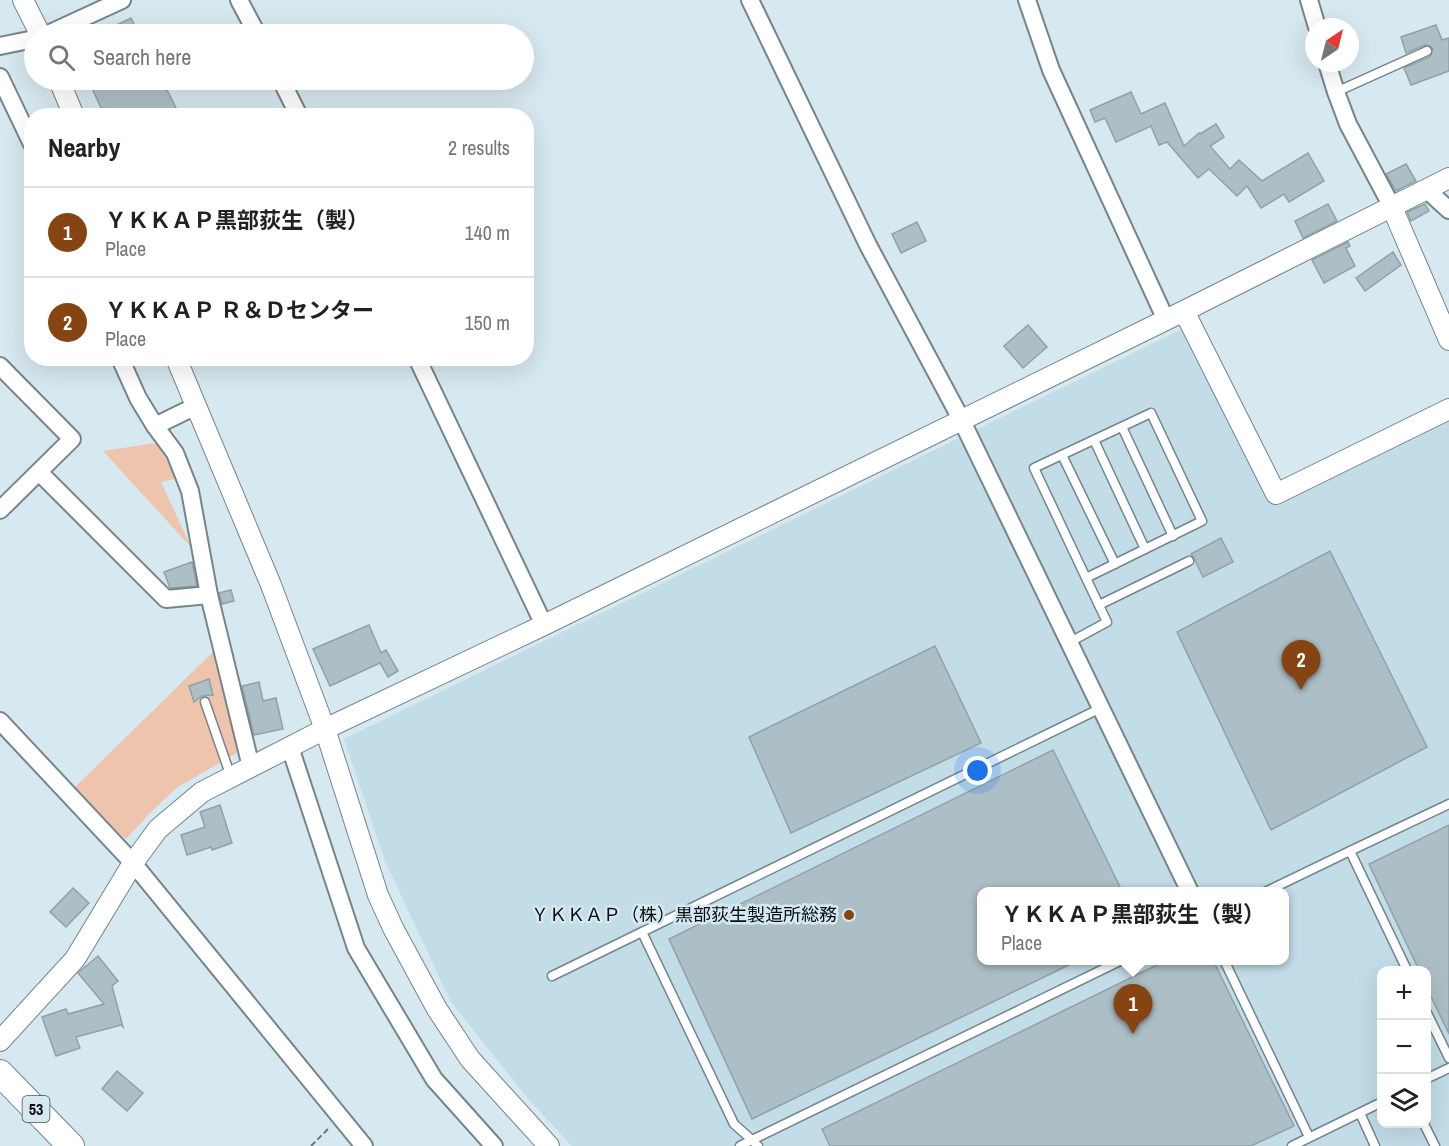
<!DOCTYPE html>
<meta charset="utf-8">
<style>
:root{--surface:#fff;--page:#f2f2f2;--text:#222;--muted:#767676;--line:#e0e0e0;--accent:#864413}
body{margin:0;font-family:"Archivo Narrow","Noto Sans JP",sans-serif;background:var(--page);color:var(--text)}
.controls{position:absolute;right:18px;bottom:18px;display:grid;overflow:hidden;border-radius:12px;box-shadow:0 6px 24px #0002}
.controls button{width:54px;height:54px;display:grid;place-items:center;padding:0;border:0;border-bottom:2px solid var(--line);background:var(--surface);color:var(--text);font:30px sans-serif}
.compass{position:absolute;left:1305px;top:18px;width:54px;height:54px;border-radius:50%;background:var(--surface);box-shadow:0 6px 24px #0002;rotate:35deg}
.you{position:absolute;left:978px;top:771px;width:21px;height:21px;margin:-15px;border:4px solid #fff;border-radius:50%;background:#1a73e8;box-shadow:0 0 0 9px #1a73e833}
.badge{display:grid;place-items:center;width:39px;height:39px;border-radius:50%;background:var(--accent);color:#fff;font-size:20px;font-weight:700}
.pin{position:absolute;translate:-50% -50px;filter:drop-shadow(0 2px 3px #0008)}
.pin::after{content:'';position:absolute;top:32px;width:21px;height:18px;background:inherit;clip-path:polygon(0 0,100% 0,50% 100%)}
.popup{position:absolute;left:977px;top:887px;width:312px;height:78px;box-sizing:border-box;display:grid;place-content:center;border-radius:12px;background:var(--surface);filter:drop-shadow(0 2px 4px #0005);font-size:20px;white-space:nowrap;color:var(--muted)}
.popup b{font-size:22px;color:var(--text)}
.popup::after{content:'';position:absolute;left:50%;top:100%;margin-left:-12px;border:12px solid transparent;border-top-color:var(--surface)}
.list{margin:0;padding:0;list-style:none}
h2{display:flex;justify-content:space-between;align-items:center;height:78px;margin:0;padding:0 24px;font-size:26px}
h2 small{font-size:20px;font-weight:400;color:var(--muted)}
.list li{display:grid;grid-template-columns:39px 1fr auto;gap:18px;align-items:center;box-sizing:border-box;height:90px;padding:0 24px;border-top:2px solid var(--line)}
.list b{display:block;font-size:22px;white-space:nowrap}
.list p{margin:0;font-size:20px;white-space:nowrap;color:var(--muted)}
.list em{font-size:20px;font-style:normal;color:var(--muted)}
.icon{flex:none;width:33px;height:33px;fill:none;stroke:currentColor;stroke-width:2;stroke-linecap:round;stroke-linejoin:round}
.map{position:relative;flex:none;width:1449px;height:1146px;overflow:hidden}
.search{position:absolute;background:var(--surface);box-shadow:0 6px 24px #0002;left:24px;top:24px;width:510px;height:66px;display:flex;align-items:center;gap:15px;box-sizing:border-box;padding:0 21px;border-radius:33px;color:var(--muted);font-size:22px}
.panel{position:absolute;background:var(--surface);box-shadow:0 6px 24px #0002;left:24px;top:108px;width:510px;height:258px;border-radius:24px}
.map>svg:first-child{display:block}
.built{fill:#c2dde8;fill-rule:evenodd}
.green{fill:#eec4ac}
.building{fill:#adbfc6;stroke:#90a2a8;stroke-width:1.5}
.lines{fill:none;stroke-linecap:round;stroke-linejoin:round}
.service-casing{stroke:#74858b;stroke-width:11}
.minor-casing{stroke:#74858b;stroke-width:20}
.tertiary-casing{stroke:#74858b;stroke-width:22}
.primary-casing{stroke:#74858b;stroke-width:28}
.path{stroke:#6b777b;stroke-width:2;stroke-dasharray:6 3;stroke-linecap:butt}
.service{stroke:#fff;stroke-width:8}
.minor{stroke:#fff;stroke-width:16}
.tertiary{stroke:#fff;stroke-width:20}
.primary{stroke:#fff;stroke-width:26}
.poi-dot{fill:#864413;stroke:#d6e8f0;stroke-width:2}
.labels{text-anchor:middle;stroke-width:5;stroke-linejoin:round;paint-order:stroke}
.shield{fill:#d6e8f0;stroke:#464f53;stroke-width:1.5}
.shield-label{font-size:16px;font-weight:bold;fill:#080e10}
.poi-label{font-size:18px;fill:#080e10;stroke:#d6e8f0;text-anchor:end}
</style>
<div class="map">
<svg width="1449" height="1146" viewBox="0 0 1449 1146">
<rect width="100%" height="100%" fill="#d6e8f0"/>
<path class="built" d="M1182,329L1273,505L1449,419V1146H572L530,1101L451,1002L385,861L344,739ZM982,892H1284V960H982ZM1382,970H1426V1124H1382Z"/>
<g class="green">
<polygon points="156,443 178,478 161,482 191,547 103,451"/>
<polygon points="215,650 240,751 176,788 148,815 126,839 101,819 73,789"/>
</g>
<g class="building">
<polygon points="131,18 139,34 98,34"/>
<polygon points="1436,25 1442,40 1449,38 1449,71 1411,85 1404,68 1430,57 1433,49 1430,46 1425,45 1406,53 1401,37"/>
<polygon points="88,80 162,80 180,116 105,116"/>
<polygon points="1131,92 1141,114 1165,103 1184,146 1199,133 1200,134 1216,124 1224,137 1210,146 1230,169 1239,160 1262,181 1308,153 1324,181 1289,202 1284,194 1261,208 1247,186 1237,196 1209,169 1198,178 1167,142 1159,145 1151,126 1116,142 1105,118 1095,122 1090,110"/>
<polygon points="1406,164 1416,181 1396,191 1386,174"/>
<polygon points="1328,204 1337,221 1303,238 1295,221"/>
<polygon points="1425,204 1429,211 1411,221 1407,212"/>
<polygon points="917,222 926,241 901,253 892,234"/>
<polygon points="1348,242 1350,246 1346,248 1355,266 1324,283 1312,260"/>
<polygon points="1393,252 1401,265 1365,291 1356,278"/>
<polygon points="1028,325 1047,347 1023,368 1004,346"/>
<polygon points="1221,538 1233,562 1203,577 1194,558 1191,554"/>
<polygon points="1330,551 1427,747 1271,830 1177,632"/>
<polygon points="192,562 197,586 170,588 164,572"/>
<polygon points="231,590 234,601 222,604 219,593"/>
<polygon points="369,625 381,653 386,650 398,671 388,677 380,663 330,686 313,649"/>
<polygon points="935,646 981,743 791,833 749,737"/>
<polygon points="209,679 213,695 202,696 194,702 189,686"/>
<polygon points="259,682 263,701 276,698 283,729 254,735 242,686"/>
<polygon points="1053,750 1122,891 981,891 981,960 1079,960 752,1119 669,939"/>
<polygon points="220,805 232,843 212,850 211,847 187,855 181,835 205,827 200,812"/>
<polygon points="1449,825 1449,1034 1426,986 1426,970 1419,970 1369,864"/>
<polygon points="73,888 89,903 66,927 50,912"/>
<polygon points="98,956 118,981 112,986 123,1027 121,1025 76,1037 80,1048 56,1056 42,1017 66,1009 68,1014 104,1004 78,973"/>
<polygon points="1167,960 1213,960 1294,1126 1251,1146 830,1146 822,1129"/>
<polygon points="117,1071 143,1093 127,1111 102,1089"/>
</g>
<g class="lines">
<g class="service-casing">
<g id="service">
<polyline points="1336,92 1427,51"/>
<polyline points="1122,427 1173,536"/>
<polyline points="1094,440 1145,549"/>
<polyline points="1062,455 1115,564"/>
<polyline points="1099,605 1189,561"/>
<polyline points="1070,642 1107,622 1086,578 1202,521 1151,413 1034,468 1086,578"/>
<polyline points="205,702 231,777"/>
<polyline points="1101,708 642,932 734,1124 752,1140 1122,960"/>
<polyline points="1265,892 1350,851"/>
<polyline points="1224,960 1309,1137"/>
<polyline points="1407,970 1350,851 1449,804"/>
<polyline points="552,976 642,932"/>
<polyline points="1426,1011 1449,1058"/>
<polyline points="1426,1079 1449,1068"/>
<polyline points="1360,1113 1375,1146"/>
<polyline points="1424,1124 1435,1146"/>
<polyline points="740,1146 752,1140 758,1146"/>
<polyline points="1292,1146 1382,1102"/>
</g>
</g>
<g class="minor-casing">
<g id="minor">
<polyline points="239,0 257,34"/>
<polyline points="750,0 868,245 961,419 1190,892"/>
<polyline points="1027,0 1051,70 1166,320"/>
<polyline points="1309,0 1317,27"/>
<polyline points="48,34 122,0"/>
<polyline points="0,46 34,39"/>
<polyline points="1327,63 1336,92 1348,124 1391,205"/>
<polyline points="0,77 32,144"/>
<polyline points="281,80 299,116"/>
<polyline points="1426,189 1449,210"/>
<polyline points="120,358 138,398 155,426 196,406"/>
<polyline points="417,358 544,625"/>
<polyline points="0,366 72,439 0,510"/>
<polyline points="39,472 166,599 209,595 190,491 175,453 155,426"/>
<polyline points="209,595 251,767"/>
<polyline points="0,721 133,863 364,1146"/>
<polyline points="290,747 356,948 434,1079 494,1146"/>
</g>
</g>
<g class="tertiary-casing">
<g id="tertiary">
<polyline points="23,0 40,34"/>
<polyline points="59,80 74,116"/>
<polyline points="1391,205 1449,340"/>
<polyline points="1184,311 1276,494 1449,409"/>
<polyline points="176,358 271,585 325,729 378,895 393,928 437,1009 470,1059 549,1146"/>
<polyline points="0,1041 75,959 133,863 158,829 202,792 325,729 544,625 1184,311 1449,178"/>
</g>
</g>
<g class="primary-casing">
<polyline id="primary" points="0,1073 71,1146"/>
</g>
<polyline class="path" points="311,1146 330,1127"/>
<use href="#service" class="service"/>
<use href="#minor" class="minor"/>
<use href="#tertiary" class="tertiary"/>
<use href="#primary" class="primary"/>
</g>
<circle class="poi-dot" cx="849" cy="915" r="6"/>
<g class="labels">
<rect class="shield" x="22.5" y="1096" width="27" height="26" rx="4.5"/>
<g class="shield-label">
<text x="36" y="1115">53</text>
</g>
<g class="poi-label">
<text x="837" y="921">ＹＫＫＡＰ（株）黒部荻生製造所総務</text>
</g>
</g>
</svg>
<div class="controls">
<button>+</button>
<button>−</button>
<button><svg class="icon" aria-label="layers" viewBox="0 0 24 24"><path d="M12 4l9 5-9 5-9-5zM3 14l9 5 9-5"/></svg></button>
</div>
<svg class="compass" viewBox="-18 -18 36 36"><path d="M0-13l5 13h-10z" fill="#e53935"/><path d="M0 13l5-13h-10z" fill="#767676"/></svg>
<div class="you"></div>
<div class="pin badge" style="left:1133px;top:1034px">1</div>
<div class="popup"><b>ＹＫＫＡＰ黒部荻生（製）</b>Place</div>
<div class="pin badge" style="left:1301px;top:690px">2</div>
<div class="search"><svg class="icon" aria-label="search" viewBox="0 0 24 24"><circle cx="10" cy="10" r="6"/><path d="M15 15l6 6"/></svg>Search here</div>
<section class="panel">
<h2>Nearby<small>2 results</small></h2>
<ul class="list">
<li><span class="badge">1</span><div><b>ＹＫＫＡＰ黒部荻生（製）</b><p>Place</p></div><em>140 m</em></li>
<li><span class="badge">2</span><div><b>ＹＫＫＡＰ Ｒ＆Ｄセンター</b><p>Place</p></div><em>150 m</em></li>
</ul>
</section>
</div>
